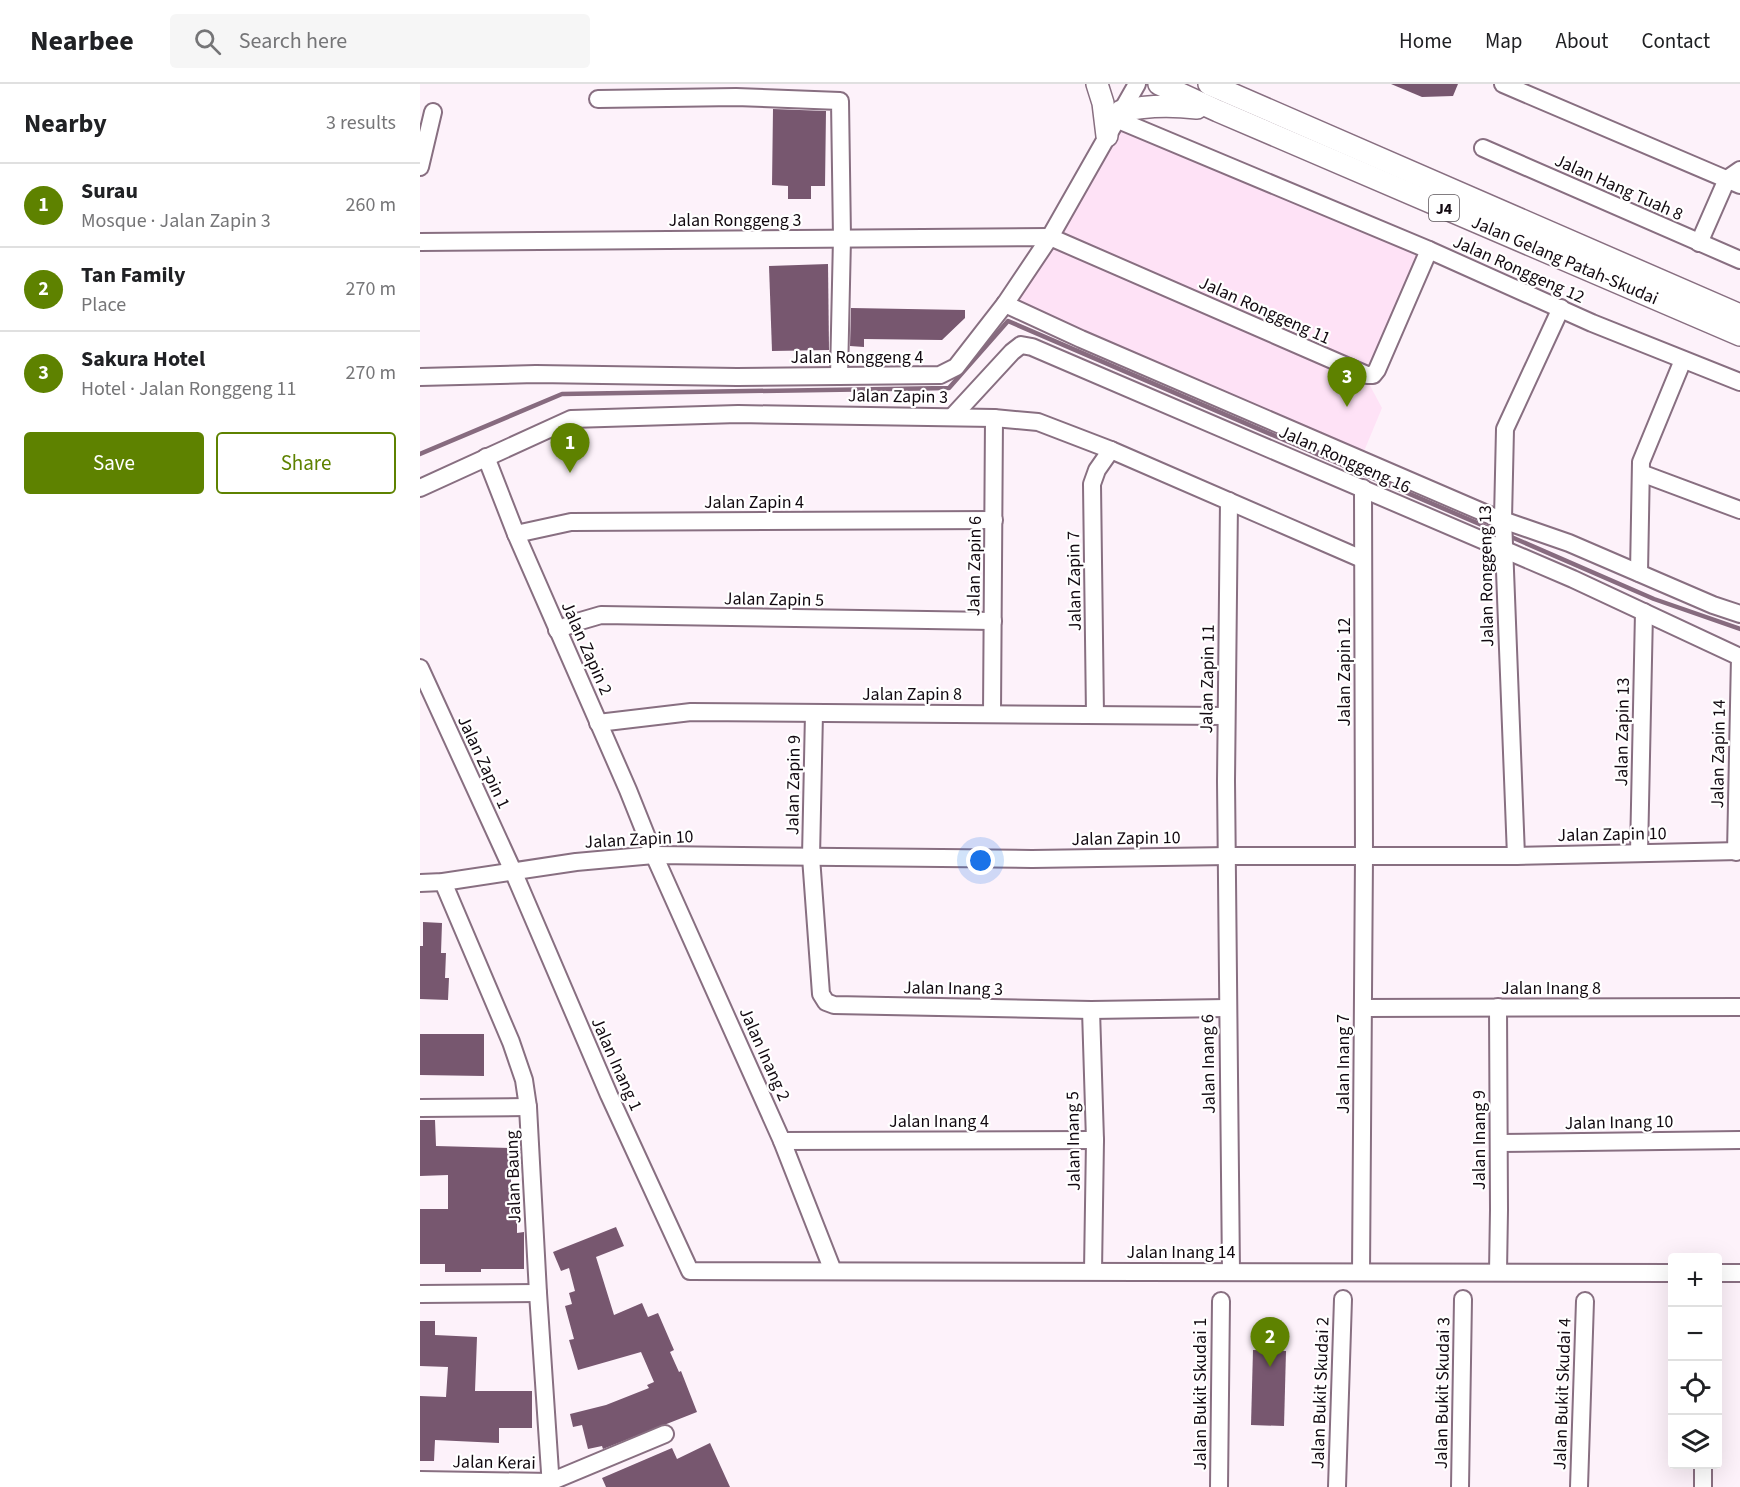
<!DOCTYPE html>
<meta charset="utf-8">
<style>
:root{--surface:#fff;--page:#f6f6f6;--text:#202124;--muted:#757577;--line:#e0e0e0;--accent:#5e8200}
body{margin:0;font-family:"Source Sans 3",sans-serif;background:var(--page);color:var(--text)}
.controls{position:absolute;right:18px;bottom:18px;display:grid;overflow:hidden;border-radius:6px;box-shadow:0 6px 24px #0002}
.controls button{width:54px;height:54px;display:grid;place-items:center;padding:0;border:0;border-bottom:2px solid var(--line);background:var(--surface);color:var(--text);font:30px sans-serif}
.you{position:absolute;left:561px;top:777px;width:21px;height:21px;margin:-15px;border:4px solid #fff;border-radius:50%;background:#1a73e8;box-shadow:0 0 0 9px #1a73e833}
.badge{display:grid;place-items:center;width:39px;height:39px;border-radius:50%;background:var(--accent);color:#fff;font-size:20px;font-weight:700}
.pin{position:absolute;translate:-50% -50px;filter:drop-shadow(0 2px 3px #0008)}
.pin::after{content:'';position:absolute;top:32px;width:21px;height:18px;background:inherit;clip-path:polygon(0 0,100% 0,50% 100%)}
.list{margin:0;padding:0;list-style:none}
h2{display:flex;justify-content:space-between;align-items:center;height:78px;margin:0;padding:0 24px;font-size:26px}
h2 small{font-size:20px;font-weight:400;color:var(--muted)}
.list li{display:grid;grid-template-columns:39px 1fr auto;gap:18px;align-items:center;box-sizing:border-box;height:84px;padding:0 24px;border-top:2px solid var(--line)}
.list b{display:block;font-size:22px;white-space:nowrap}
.list p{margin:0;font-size:20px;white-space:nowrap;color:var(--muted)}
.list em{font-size:20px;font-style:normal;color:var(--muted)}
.actions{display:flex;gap:12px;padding:18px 24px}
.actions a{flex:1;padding:14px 0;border:2px solid var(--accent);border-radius:6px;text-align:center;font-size:21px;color:var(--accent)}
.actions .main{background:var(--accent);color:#fff}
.icon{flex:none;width:33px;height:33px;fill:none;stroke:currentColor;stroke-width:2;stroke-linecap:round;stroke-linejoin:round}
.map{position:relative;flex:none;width:1320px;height:1403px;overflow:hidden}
header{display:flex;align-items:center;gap:36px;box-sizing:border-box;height:84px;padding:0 30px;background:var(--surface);border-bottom:2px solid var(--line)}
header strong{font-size:28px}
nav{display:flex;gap:33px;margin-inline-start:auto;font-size:21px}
.search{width:420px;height:54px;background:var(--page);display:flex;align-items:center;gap:15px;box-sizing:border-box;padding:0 21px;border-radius:6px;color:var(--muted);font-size:22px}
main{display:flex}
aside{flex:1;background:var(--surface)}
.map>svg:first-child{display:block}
.built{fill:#fee2f6}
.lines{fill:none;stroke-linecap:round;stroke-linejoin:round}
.stream{stroke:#876b7f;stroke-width:4.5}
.building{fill:#77576f}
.minor-casing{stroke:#886f81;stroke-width:20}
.major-casing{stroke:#886f81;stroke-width:24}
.minor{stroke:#fff;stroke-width:16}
.major{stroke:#fff;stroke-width:21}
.labels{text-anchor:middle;stroke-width:4.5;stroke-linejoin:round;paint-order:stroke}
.shield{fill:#fff;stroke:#595358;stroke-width:1.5}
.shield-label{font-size:16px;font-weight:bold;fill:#120910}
.street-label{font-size:18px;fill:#120910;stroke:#fff}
</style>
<header>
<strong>Nearbee</strong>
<div class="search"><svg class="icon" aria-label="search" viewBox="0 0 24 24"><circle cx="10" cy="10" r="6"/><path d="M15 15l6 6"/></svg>Search here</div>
<nav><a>Home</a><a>Map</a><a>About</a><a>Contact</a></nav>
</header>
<main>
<aside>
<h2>Nearby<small>3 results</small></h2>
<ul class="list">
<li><span class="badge">1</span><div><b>Surau</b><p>Mosque · Jalan Zapin 3</p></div><em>260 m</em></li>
<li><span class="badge">2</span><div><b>Tan Family</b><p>Place</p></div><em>270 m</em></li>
<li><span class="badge">3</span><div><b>Sakura Hotel</b><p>Hotel · Jalan Ronggeng 11</p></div><em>270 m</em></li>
</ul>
<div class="actions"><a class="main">Save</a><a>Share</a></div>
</aside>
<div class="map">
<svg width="1320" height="1403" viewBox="0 0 1320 1403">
<rect width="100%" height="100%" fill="#fdf2fa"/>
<polygon class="built" points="698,42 1003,169 947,296 962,324 942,372 593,218"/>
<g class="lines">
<g class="stream">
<polyline points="0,370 142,310 529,304 588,237 1078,448"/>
<polyline points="1089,452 1234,515 1320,545"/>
</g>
</g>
<g class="building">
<polygon points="971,0 1038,0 1033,12 1002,13"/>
<polygon points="353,25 406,27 405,102 391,102 391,115 368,115 368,102 352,101"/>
<polygon points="408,180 409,266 352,267 349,182"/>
<polygon points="431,224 545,226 545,234 522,256 444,255 444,263 430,262"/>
<polygon points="3,838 22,839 21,869 26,869 25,894 29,894 28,916 0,915 0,862 3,862"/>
<polygon points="0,950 64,950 64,992 0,991"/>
<polygon points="0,1036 15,1036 16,1062 91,1064 91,1132 97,1132 97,1149 104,1148 104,1185 61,1185 61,1188 25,1188 25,1180 0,1180 0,1125 28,1125 28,1091 0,1092"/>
<polygon points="196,1143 204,1162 176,1173 194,1231 222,1219 228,1233 238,1229 254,1266 250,1268 259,1288 261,1287 277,1328 183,1365 182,1362 168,1365 162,1341 153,1343 150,1330 186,1321 229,1304 227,1301 234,1298 221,1268 158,1286 149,1256 154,1255 145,1222 152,1220 149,1209 155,1207 149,1184 141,1187 133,1168"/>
<polygon points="0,1237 15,1237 15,1251 57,1253 55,1307 112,1307 112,1344 79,1344 79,1359 15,1356 14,1377 0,1377 0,1312 26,1313 28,1283 0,1282"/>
<polygon points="833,1266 866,1267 864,1342 831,1341"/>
<polygon points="290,1359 310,1403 186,1403 182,1394 252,1364 257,1375"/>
</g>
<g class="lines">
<g class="minor-casing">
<g id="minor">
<polyline points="1083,0 1320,101"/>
<polyline points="178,15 316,13 420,17 422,154 419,292"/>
<polyline points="696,35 1009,166 1172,239 1320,298"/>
<polyline points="1063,64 1320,176"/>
<polyline points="0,83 13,28"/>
<polyline points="0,158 630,153 947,291 953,291 957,286 1009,166"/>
<polyline points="1279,159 1307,95 1320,86"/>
<polyline points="585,220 661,255 1074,433 1149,459 1293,521 1320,530"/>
<polyline points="0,293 116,290 317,293 520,291 536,283 585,220 630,153 717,0"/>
<polyline points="533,332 592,268 601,261 612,263 1153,495 1320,573"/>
<polyline points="66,373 96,450 208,706 234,771 362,1057 413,1187"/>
<polyline points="1221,389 1320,426"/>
<polyline points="0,404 151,335 318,330 574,334 618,338 691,366 942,475"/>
<polyline points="809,417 806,697 811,1188"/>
<polyline points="96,450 151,438 574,436"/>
<polyline points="1219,489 1221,378 1263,276"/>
<polyline points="137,546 157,538 181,531 573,537"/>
<polyline points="0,584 93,787 189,1011 270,1187 1252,1189"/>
<polyline points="394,629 391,773 401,910 406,918 414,921 671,926 807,924"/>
<polyline points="572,630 574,334"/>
<polyline points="675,631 672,400 677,386 691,366"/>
<polyline points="178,639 271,628 806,632"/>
<polyline points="1316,768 1320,573"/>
<polyline points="1219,769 1224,528"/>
<polyline points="1096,772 1083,435 1085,345 1141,224"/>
<polyline points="23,798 91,958 104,996 108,1023 118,1209 131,1403"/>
<polyline points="0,799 23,798 156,778 234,771 612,775 808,772 1096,772 1320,767"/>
<polyline points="943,924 1320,923"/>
<polyline points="671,926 675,1056 673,1187"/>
<polyline points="0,1024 108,1023"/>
<polyline points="362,1057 675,1056"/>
<polyline points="1079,1059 1320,1056"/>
<polyline points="941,1188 944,772 943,404"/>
<polyline points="1078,1188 1079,1126 1078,923"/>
<polyline points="1298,1189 1320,1189"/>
<polyline points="0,1210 118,1209"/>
<polyline points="0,1396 130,1398 245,1350"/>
<polyline points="799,1403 801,1217"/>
<polyline points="917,1403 923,1215"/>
<polyline points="1040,1403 1043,1215"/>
<polyline points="1159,1403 1165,1217"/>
<polyline points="1283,1403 1283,1380"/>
</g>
</g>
<g class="major-casing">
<g id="major">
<polyline points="677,0 683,19 687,52"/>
<polyline points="739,0 798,27 1320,251"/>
<polyline points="789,0 1320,231"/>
<path d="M701,27C727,21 751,21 777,24"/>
</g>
</g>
<use href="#minor" class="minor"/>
<use href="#major" class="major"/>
</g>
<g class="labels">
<rect class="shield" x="1009" y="111" width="30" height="26" rx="4.5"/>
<g class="shield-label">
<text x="1024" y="130">J4</text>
</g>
<g class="street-label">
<text transform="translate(1199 103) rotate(24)" y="6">Jalan Hang Tuah 8</text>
<text x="315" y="142">Jalan Ronggeng 3</text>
<text transform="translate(1145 176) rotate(23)" y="6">Jalan Gelang Patah-Skudai</text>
<text transform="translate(1099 185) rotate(24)" y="6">Jalan Ronggeng 12</text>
<text transform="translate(845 226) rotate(24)" y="6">Jalan Ronggeng 11</text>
<text x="437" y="279">Jalan Ronggeng 4</text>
<text transform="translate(478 312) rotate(1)" y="6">Jalan Zapin 3</text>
<text transform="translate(925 375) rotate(24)" y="6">Jalan Ronggeng 16</text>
<text x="334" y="424">Jalan Zapin 4</text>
<text transform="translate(554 482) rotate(-89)" y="6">Jalan Zapin 6</text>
<text transform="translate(1066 492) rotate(-91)" y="6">Jalan Ronggeng 13</text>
<text transform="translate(654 497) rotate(-91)" y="6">Jalan Zapin 7</text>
<text transform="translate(354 515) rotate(1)" y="6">Jalan Zapin 5</text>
<text transform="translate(167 564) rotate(66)" y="6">Jalan Zapin 2</text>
<text transform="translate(924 588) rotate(-90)" y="6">Jalan Zapin 12</text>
<text transform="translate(787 595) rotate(-89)" y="6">Jalan Zapin 11</text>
<text x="492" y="616">Jalan Zapin 8</text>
<text transform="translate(1202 648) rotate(-89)" y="6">Jalan Zapin 13</text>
<text transform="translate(1298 670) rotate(-89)" y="6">Jalan Zapin 14</text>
<text transform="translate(64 678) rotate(65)" y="6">Jalan Zapin 1</text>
<text transform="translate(373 701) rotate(-89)" y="6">Jalan Zapin 9</text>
<text transform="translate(1192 750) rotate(-1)" y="6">Jalan Zapin 10</text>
<text transform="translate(706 754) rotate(-1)" y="6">Jalan Zapin 10</text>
<text transform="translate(219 755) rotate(-3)" y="6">Jalan Zapin 10</text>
<text transform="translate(533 904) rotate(1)" y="6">Jalan Inang 3</text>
<text x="1131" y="910">Jalan Inang 8</text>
<text transform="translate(345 970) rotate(66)" y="6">Jalan Inang 2</text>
<text transform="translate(197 980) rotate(66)" y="6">Jalan Inang 1</text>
<text transform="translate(788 980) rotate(-91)" y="6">Jalan Inang 6</text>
<text transform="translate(923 980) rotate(-90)" y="6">Jalan Inang 7</text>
<text x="519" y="1043">Jalan Inang 4</text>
<text transform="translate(1199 1038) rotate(-1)" y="6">Jalan Inang 10</text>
<text transform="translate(1059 1056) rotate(-90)" y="6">Jalan Inang 9</text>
<text transform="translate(653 1057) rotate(-91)" y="6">Jalan Inang 5</text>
<text transform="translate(93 1093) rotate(-92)" y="6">Jalan Baung</text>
<text x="761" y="1174">Jalan Inang 14</text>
<text transform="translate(900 1309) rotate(-88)" y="6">Jalan Bukit Skudai 2</text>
<text transform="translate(1022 1309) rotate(-89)" y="6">Jalan Bukit Skudai 3</text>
<text transform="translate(780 1310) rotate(-90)" y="6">Jalan Bukit Skudai 1</text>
<text transform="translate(1142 1310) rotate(-88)" y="6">Jalan Bukit Skudai 4</text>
<text transform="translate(74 1378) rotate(1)" y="6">Jalan Kerai</text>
</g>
</g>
</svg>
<div class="controls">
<button>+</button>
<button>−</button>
<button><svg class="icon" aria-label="locate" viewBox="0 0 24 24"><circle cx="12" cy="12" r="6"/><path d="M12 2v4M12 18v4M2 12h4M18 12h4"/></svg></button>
<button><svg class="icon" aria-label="layers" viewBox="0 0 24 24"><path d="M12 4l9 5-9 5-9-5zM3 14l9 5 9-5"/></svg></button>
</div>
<div class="you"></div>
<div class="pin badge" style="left:150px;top:389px">1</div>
<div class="pin badge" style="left:850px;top:1283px">2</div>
<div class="pin badge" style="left:927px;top:323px">3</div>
</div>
</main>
